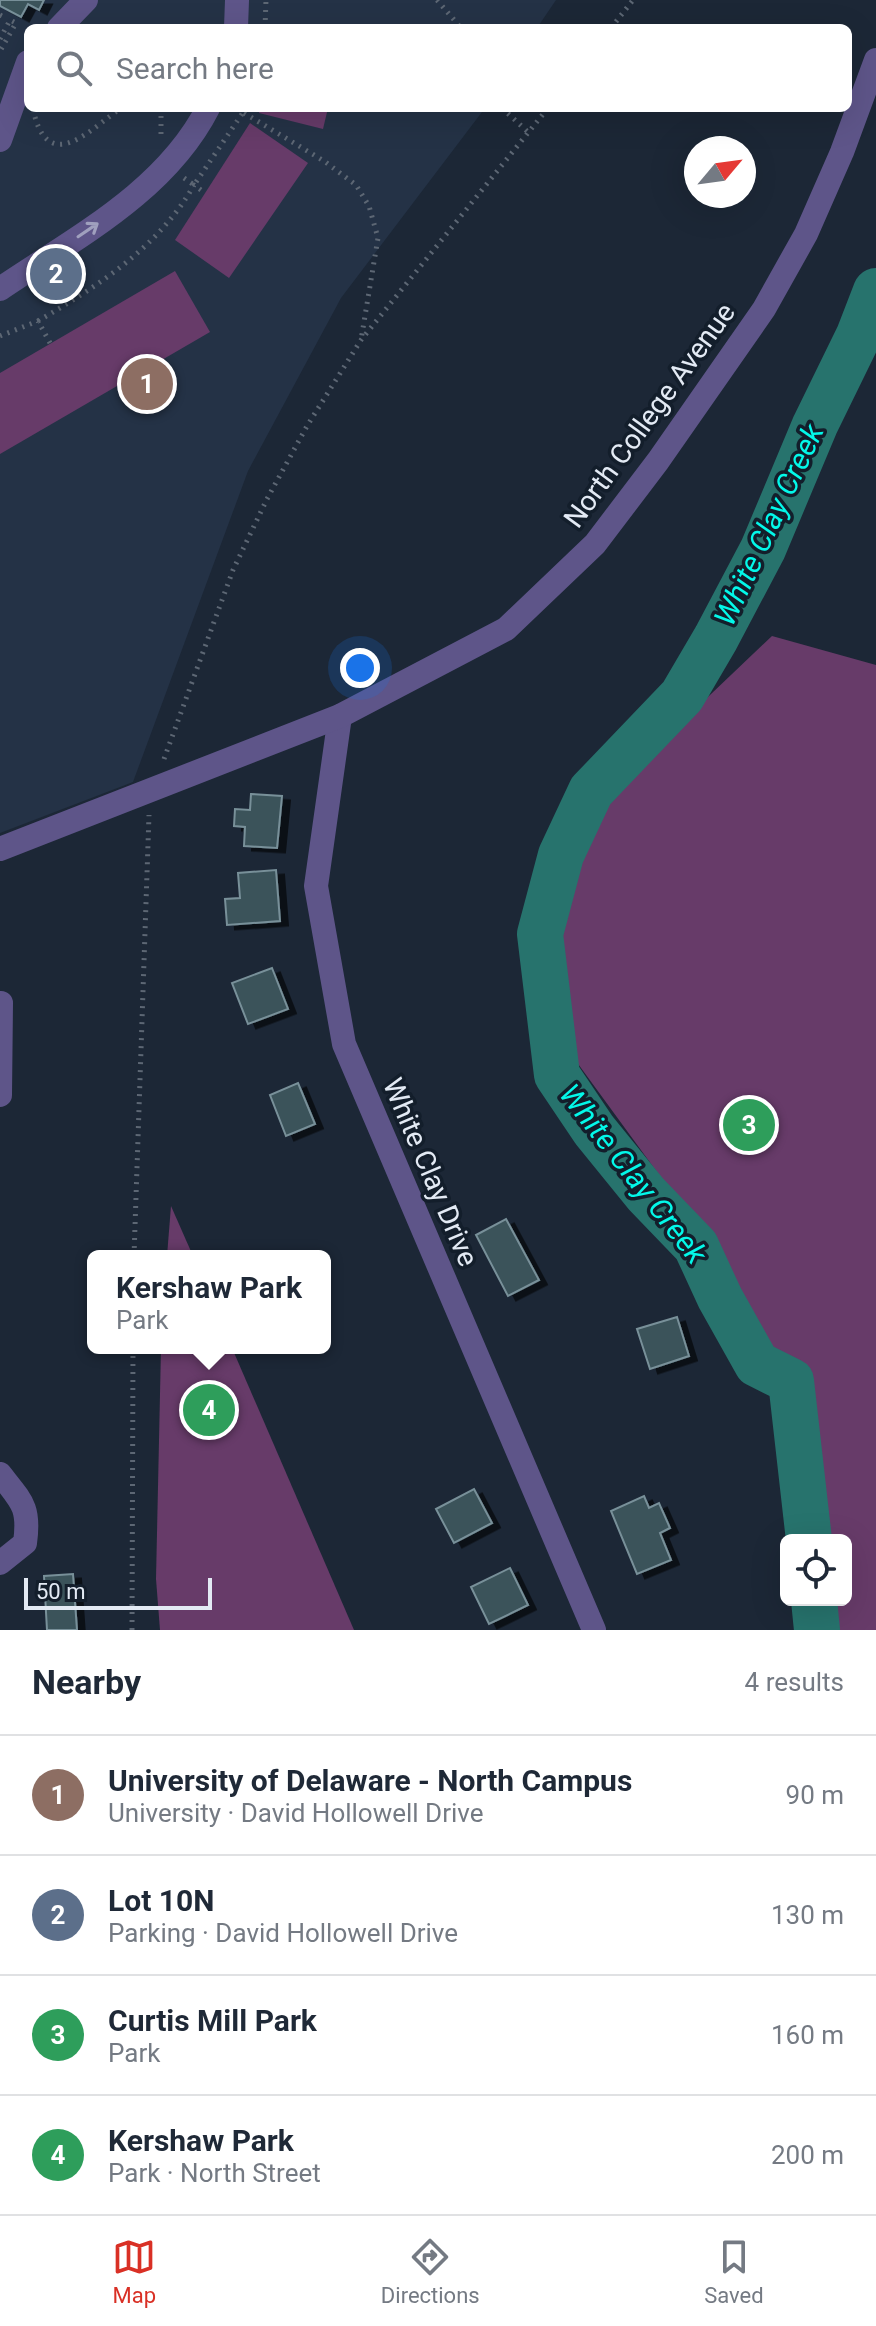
<!DOCTYPE html>
<meta charset="utf-8">
<style>
:root{--surface:#fff;--page:#f2f2f3;--text:#1f2937;--muted:#747a83;--line:#e0e1e3;--accent:#d93025}
body{margin:0;font-family:Roboto,sans-serif;background:var(--page);color:var(--text)}
.controls{position:absolute;right:24px;bottom:24px;display:grid;overflow:hidden;border-radius:12px;box-shadow:0 8px 32px #0002}
.controls button{width:72px;height:72px;display:grid;place-items:center;padding:0;border:0;border-bottom:2px solid var(--line);background:var(--surface);color:var(--text);font:40px sans-serif}
.compass{position:absolute;left:684px;top:136px;width:72px;height:72px;border-radius:50%;background:var(--surface);box-shadow:0 8px 32px #0002;rotate:61deg}
.scale{position:absolute;left:24px;bottom:20px;width:188px;box-sizing:border-box;padding-left:8px;border:4px solid #e3eaf4;border-top:0;font-size:22px;line-height:28px;white-space:nowrap;color:#e3eaf4;-webkit-text-stroke:6px #131e2b;paint-order:stroke}
.you{position:absolute;left:360px;top:668px;width:28px;height:28px;margin:-20px;border:6px solid #fff;border-radius:50%;background:#1a73e8;box-shadow:0 0 0 12px #1a73e833}
.badge{display:grid;place-items:center;width:52px;height:52px;border-radius:50%;background:var(--accent);color:#fff;font-size:26px;font-weight:700}
.pin{position:absolute;translate:-50% -50%;border:4px solid #fff;box-shadow:0 2px 8px #0006}
.popup{position:absolute;left:87px;top:1250px;width:244px;height:104px;box-sizing:border-box;display:grid;place-content:center;border-radius:12px;background:var(--surface);filter:drop-shadow(0 2px 6px #0005);font-size:26px;white-space:nowrap;color:var(--muted)}
.popup b{font-size:30px;color:var(--text)}
.popup::after{content:'';position:absolute;left:50%;top:100%;margin-left:-16px;border:16px solid transparent;border-top-color:var(--surface)}
.list{margin:0;padding:0;list-style:none}
h2{display:flex;justify-content:space-between;align-items:center;height:104px;margin:0;padding:0 32px;font-size:34px}
h2 small{font-size:26px;font-weight:400;color:var(--muted)}
.list li{display:grid;grid-template-columns:52px 1fr auto;gap:24px;align-items:center;box-sizing:border-box;height:120px;padding:0 32px;border-top:2px solid var(--line)}
.list b{display:block;font-size:30px;white-space:nowrap}
.list p{margin:0;font-size:26px;white-space:nowrap;color:var(--muted)}
.list em{font-size:26px;font-style:normal;color:var(--muted)}
.icon{flex:none;width:44px;height:44px;fill:none;stroke:currentColor;stroke-width:2;stroke-linecap:round;stroke-linejoin:round}
.map{position:relative;flex:none;width:876px;height:1630px;overflow:hidden}
.search{position:absolute;background:var(--surface);box-shadow:0 8px 32px #0002;left:24px;right:24px;top:24px;height:88px;display:flex;align-items:center;gap:20px;box-sizing:border-box;padding:0 28px;border-radius:12px;color:var(--muted);font-size:30px}
.sheet{height:584px;background:var(--surface)}
nav{display:flex;justify-content:space-around;align-items:center;box-sizing:border-box;height:112px;border-top:2px solid var(--line);background:var(--surface);font-size:22px;color:var(--muted)}
nav a{display:grid;justify-items:center;gap:4px}
nav .on{color:var(--accent)}
.map>svg:first-child{display:block}
.built{fill:#243246}
.green{fill:#673b69}
.lines{fill:none;stroke-linecap:round;stroke-linejoin:round}
.river{stroke:#27736d;stroke-width:46}
.building{fill:#3b525a;stroke:#789099;stroke-width:2;filter:url(#shadow)}
.path{stroke:#5d6774;stroke-width:5;stroke-dasharray:2 6;stroke-linecap:butt}
.minor{stroke:#5e5589;stroke-width:24}
.oneway{stroke:#a0a0be}
.labels{text-anchor:middle;stroke-width:7;stroke-linejoin:round;paint-order:stroke}
.street-label{font-size:28px;fill:#e3eaf4;stroke:#131e2b}
.water-label{font-size:30px;font-style:italic;fill:#03f8e9;stroke:#131e2b}
</style>
<div class="map">
<svg width="876" height="1630" viewBox="0 0 876 1630">
<defs>
<filter id="shadow"><feDropShadow dx="8" dy="4.5" stdDeviation="0" flood-color="#0009"/></filter>
</defs>
<rect width="100%" height="100%" fill="#1c2736"/>
<polygon class="built" points="0,0 556,0 537,28 28,28 28,108 485,108 341,298 248,471 133,782 0,833"/>
<g class="green">
<polygon points="260,108 328,108 323,129 259,113"/>
<polygon points="250,123 308,163 229,278 175,240"/>
<polygon points="175,271 210,332 0,454 0,373"/>
<polygon points="772,636 876,665 876,1630 826,1630 823,1600 846,1600 846,1540 814,1540 809,1504 785,1406 759,1322 711,1246 573,1057 553,935 604,796"/>
<polygon points="171,1206 193,1256 167,1256"/>
<polygon points="161,1348 232,1348 354,1630 160,1630 156,1579"/>
</g>
<g class="lines">
<g class="river">
<polyline points="809,1540 791,1381 757,1364 720,1298 696,1246 646,1194 594,1130 557,1075 540,934 561,855 591,791 682,696 716,638 763,549 815,425 859,335 876,291"/>
<polyline points="814,1600 817,1630"/>
</g>
</g>
<g class="building">
<polygon points="0,0 44,0 39,10 28,4 21,17 0,6"/>
<polygon points="251,794 282,796 277,848 244,846 245,827 234,826 235,809 250,810"/>
<polygon points="276,870 280,921 227,925 225,899 240,898 238,873"/>
<polygon points="272,968 288,1009 248,1024 232,983"/>
<polygon points="298,1083 315,1124 286,1136 270,1095"/>
<polygon points="506,1219 539,1280 508,1296 476,1235"/>
<polygon points="677,1317 689,1356 650,1369 637,1329"/>
<polygon points="474,1489 492,1523 454,1543 436,1509"/>
<polygon points="644,1496 649,1508 659,1503 670,1528 660,1533 671,1560 637,1574 611,1511"/>
<polygon points="510,1568 528,1605 489,1624 471,1587"/>
<polygon points="73,1574 77,1630 47,1630 44,1576"/>
</g>
<g class="lines">
<g class="path">
<polyline points="437,0 461,28"/>
<polyline points="0,15 2,16 0,20"/>
<polyline points="265,28 266,0"/>
<polyline points="611,28 633,0"/>
<polyline points="0,39 10,20 16,23 0,51"/>
<polyline points="161,108 161,135"/>
<polyline points="502,108 529,133"/>
<polyline points="244,113 324,161 356,185 369,206 378,238 361,340"/>
<path d="M35,117C51,174 93,127 121,108"/>
<polyline points="184,178 194,185 246,108"/>
<path d="M38,321C98,286 159,247 194,185L205,193"/>
<polyline points="0,336 38,321 50,343"/>
<polyline points="164,759 233,570 267,499 307,426 361,340 548,108"/>
<polyline points="134,1256 149,815"/>
<polyline points="132,1630 133,1348"/>
</g>
<g class="minor">
<polyline points="59,28 86,0"/>
<polyline points="236,28 237,0"/>
<polyline points="0,140 28,62"/>
<path d="M0,289C75,238 165,192 208,108"/>
<polyline points="340,716 316,886 344,1044 594,1630"/>
<polyline points="0,849 340,716 506,629 595,544 658,461 764,309 806,234 842,152 876,60"/>
<polyline points="0,1095 1,1003"/>
<path d="M0,1474C22,1502 30,1507 25,1543L0,1563"/>
</g>
</g>
<defs><path id="oneway-shaft" d="M-6 0H5M1.5-3L5.5 0L1.5 3" fill="none" stroke-width="1.6" stroke-linecap="round" stroke-linejoin="round" transform="scale(2)"/></defs>
<use class="oneway" href="#oneway-shaft" transform="translate(88 230) rotate(-34)"/>
<g class="labels">
<g class="street-label">
<text transform="translate(649 415) rotate(-54)" y="10">North College Avenue</text>
<text transform="translate(431 1172) rotate(67)" y="10">White Clay Drive</text>
</g>
<g class="water-label">
<text transform="translate(769 525) rotate(-65)" y="10">White Clay Creek</text>
<text transform="translate(633 1174) rotate(52)" y="10">White Clay Creek</text>
</g>
</g>
</svg>
<div class="controls">
<button><svg class="icon" aria-label="locate" viewBox="0 0 24 24"><circle cx="12" cy="12" r="6"/><path d="M12 2v4M12 18v4M2 12h4M18 12h4"/></svg></button>
</div>
<svg class="compass" viewBox="-18 -18 36 36"><path d="M0-13l5 13h-10z" fill="#e53935"/><path d="M0 13l5-13h-10z" fill="#747a83"/></svg>
<div class="scale">50 m</div>
<div class="you"></div>
<div class="pin badge" style="left:147px;top:384px;background:#8d6e63">1</div>
<div class="pin badge" style="left:56px;top:274px;background:#5c6f8a">2</div>
<div class="pin badge" style="left:749px;top:1125px;background:#2e9e5b">3</div>
<div class="pin badge" style="left:209px;top:1410px;background:#2e9e5b">4</div>
<div class="popup"><b>Kershaw Park</b>Park</div>
<div class="search"><svg class="icon" aria-label="search" viewBox="0 0 24 24"><circle cx="10" cy="10" r="6"/><path d="M15 15l6 6"/></svg>Search here</div>
</div>
<section class="sheet">
<h2>Nearby<small>4 results</small></h2>
<ul class="list">
<li><span class="badge" style="background:#8d6e63">1</span><div><b>University of Delaware - North Campus</b><p>University · David Hollowell Drive</p></div><em>90 m</em></li>
<li><span class="badge" style="background:#5c6f8a">2</span><div><b>Lot 10N</b><p>Parking · David Hollowell Drive</p></div><em>130 m</em></li>
<li><span class="badge" style="background:#2e9e5b">3</span><div><b>Curtis Mill Park</b><p>Park</p></div><em>160 m</em></li>
<li><span class="badge" style="background:#2e9e5b">4</span><div><b>Kershaw Park</b><p>Park · North Street</p></div><em>200 m</em></li>
</ul>
</section>
<nav>
<a class="on"><svg class="icon" aria-label="map" viewBox="0 0 24 24"><path d="M3 6l6-2 6 2 6-2v14l-6 2-6-2-6 2zM9 4v14M15 6v14"/></svg>Map</a>
<a><svg class="icon" aria-label="directions" viewBox="0 0 24 24"><path d="M12 3l9 9-9 9-9-9zM9 14v-3h6M13 9l2 2-2 2"/></svg>Directions</a>
<a><svg class="icon" aria-label="saved" viewBox="0 0 24 24"><path d="M7 4h10v16l-5-4-5 4z"/></svg>Saved</a>
</nav>
